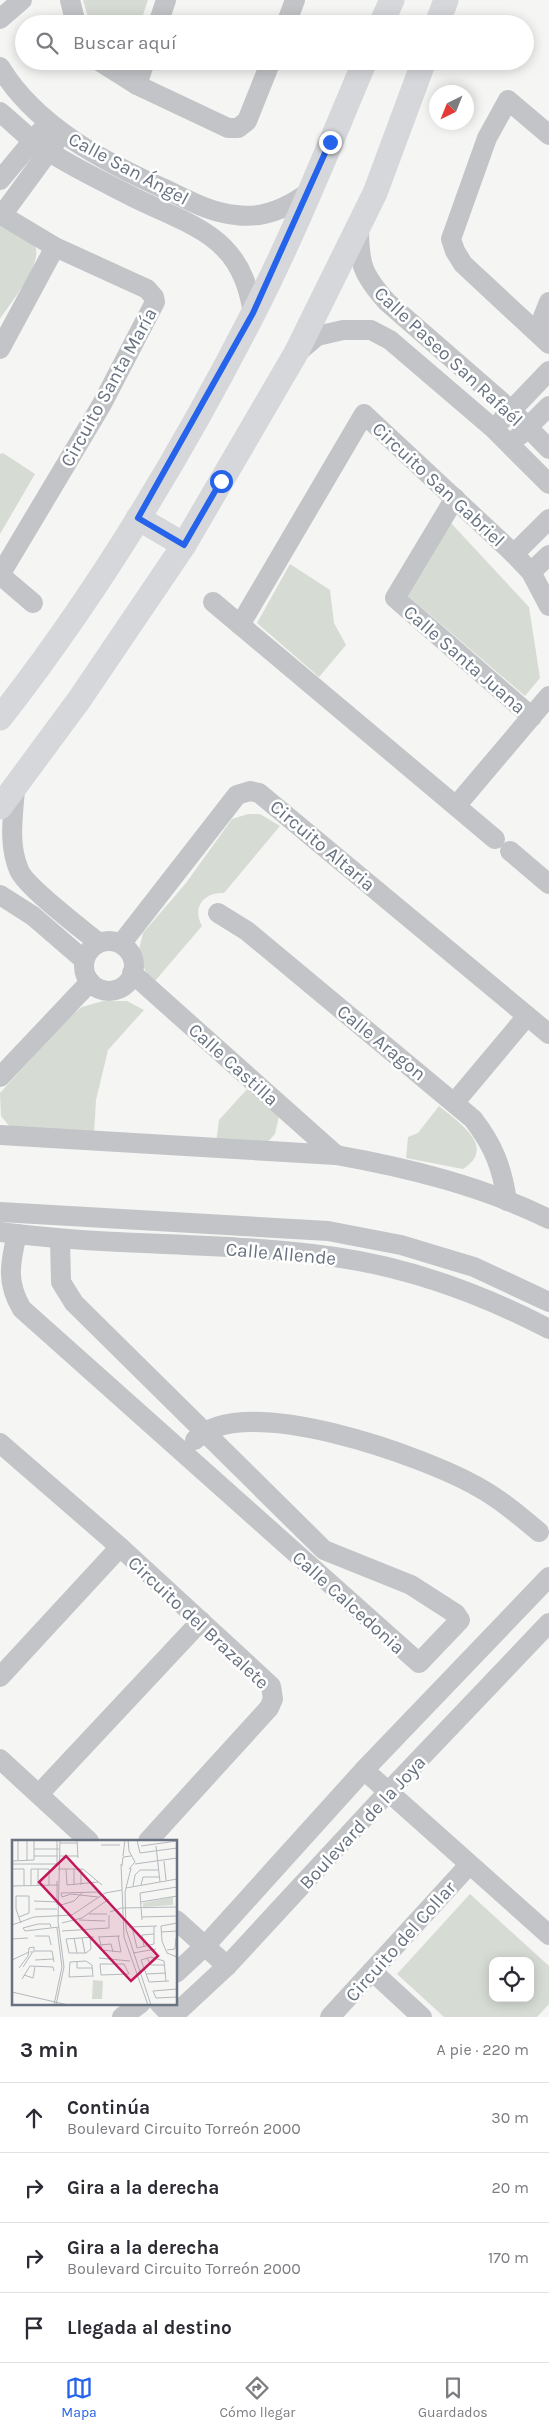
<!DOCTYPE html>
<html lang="es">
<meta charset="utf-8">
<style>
:root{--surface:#fff;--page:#f7f7f7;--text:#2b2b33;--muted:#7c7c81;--line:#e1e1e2;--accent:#2563eb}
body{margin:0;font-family:Karla,sans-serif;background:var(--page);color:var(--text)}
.controls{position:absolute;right:15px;bottom:15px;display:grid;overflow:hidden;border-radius:10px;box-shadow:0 2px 12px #0003}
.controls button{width:45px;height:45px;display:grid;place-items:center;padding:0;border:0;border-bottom:1px solid var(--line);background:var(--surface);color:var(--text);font:25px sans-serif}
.compass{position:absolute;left:429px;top:85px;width:45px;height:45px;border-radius:50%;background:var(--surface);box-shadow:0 2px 12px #0003;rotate:223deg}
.stop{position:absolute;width:15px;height:15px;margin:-11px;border:4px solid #2563eb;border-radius:50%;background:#fff}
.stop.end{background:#2563eb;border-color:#fff;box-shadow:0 1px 5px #0008}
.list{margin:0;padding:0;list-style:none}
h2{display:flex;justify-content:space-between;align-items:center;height:65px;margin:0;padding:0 20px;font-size:21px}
h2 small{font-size:16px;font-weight:400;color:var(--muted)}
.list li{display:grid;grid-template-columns:32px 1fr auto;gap:15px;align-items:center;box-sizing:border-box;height:70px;padding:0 20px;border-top:1px solid var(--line)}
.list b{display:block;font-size:19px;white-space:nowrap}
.list p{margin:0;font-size:16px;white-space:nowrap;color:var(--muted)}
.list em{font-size:16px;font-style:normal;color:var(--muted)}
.icon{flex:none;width:28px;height:28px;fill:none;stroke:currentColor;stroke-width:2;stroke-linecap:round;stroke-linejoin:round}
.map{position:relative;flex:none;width:549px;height:2017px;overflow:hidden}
.search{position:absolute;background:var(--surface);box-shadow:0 2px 12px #0003;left:15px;right:15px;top:15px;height:55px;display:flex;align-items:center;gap:12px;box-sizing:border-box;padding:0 18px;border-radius:28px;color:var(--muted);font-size:19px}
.sheet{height:345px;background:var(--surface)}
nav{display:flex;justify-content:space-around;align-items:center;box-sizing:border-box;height:70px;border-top:1px solid var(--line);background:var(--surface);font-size:14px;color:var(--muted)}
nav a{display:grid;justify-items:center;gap:2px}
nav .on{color:var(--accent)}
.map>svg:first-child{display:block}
.green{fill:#d6dcd4;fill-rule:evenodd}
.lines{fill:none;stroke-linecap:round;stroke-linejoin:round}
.minor{stroke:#c2c4c7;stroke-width:20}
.major{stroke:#d5d7db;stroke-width:25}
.route{stroke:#2563eb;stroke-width:6}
.labels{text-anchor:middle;stroke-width:5;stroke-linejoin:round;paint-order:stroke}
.street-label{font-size:19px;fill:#687280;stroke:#fff}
.inset-road{fill:none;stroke:#b4b9be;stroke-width:1}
.view{fill:#c2185b;fill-opacity:0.15;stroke:#c2185b;stroke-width:2.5}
.inset-edge{fill:none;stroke:#687280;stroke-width:2.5}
</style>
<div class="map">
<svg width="549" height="2017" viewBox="0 0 549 2017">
<rect width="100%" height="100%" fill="#f5f5f3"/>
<g class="green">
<polygon points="83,0 148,0 140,24 90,24"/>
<path d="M0,220C10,228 27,235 34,245C46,260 9,305 0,319Z"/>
<polygon points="3,453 35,474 0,534 0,454"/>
<polygon points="450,522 529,607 540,678 525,696 407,595"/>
<polygon points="290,564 330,590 334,623 346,645 319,677 257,623"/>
<path d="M248,814H260L280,826L224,893C203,892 192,908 202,926L155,981L147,974L140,959L139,949L143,933L186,883L232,819Z"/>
<polygon points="103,1001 127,1001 144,1010 108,1050 96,1100 94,1134 10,1127 1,1116 0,1093 68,1018 82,1007"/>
<polygon points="249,1087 279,1116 275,1134 265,1145 216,1143 219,1120"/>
<path d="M439,1106C458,1122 498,1147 463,1169L406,1158L408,1137L418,1133Z"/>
<path d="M470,1894L549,1966V2004L537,2017H444L397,1974ZM493,1961H530V1998H493Z"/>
</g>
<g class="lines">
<g class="minor">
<polyline points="70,0 76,24"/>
<polyline points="0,19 22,0"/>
<polyline points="158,24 166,0"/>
<polyline points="286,24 295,0"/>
<polyline points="99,61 137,85 228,128 238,128 247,121 271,61"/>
<path d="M0,67C36,127 106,163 169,191C190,201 212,213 236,215C264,219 288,208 310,191"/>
<polyline points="137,85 145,61"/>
<path d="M0,112C11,121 21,131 32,140C60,161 100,180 131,196C160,211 203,225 224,248C242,266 249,289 253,313"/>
<polyline points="549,135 508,100 487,138 451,239 455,251 463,264 549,344"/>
<polyline points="0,180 41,131"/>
<polyline points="0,214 55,247 147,289 154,297 155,302 102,404 0,575"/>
<polyline points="2,215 57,140"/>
<path d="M359,227C359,264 362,274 387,302L511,410L549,449"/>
<polyline points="537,332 549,302"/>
<polyline points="0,349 55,247"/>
<polyline points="298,352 317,336 343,330 371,330 390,340 494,429 549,484"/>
<polyline points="502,420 549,371"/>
<polyline points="519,436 549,406"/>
<polyline points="455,498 395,598 532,717"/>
<polyline points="514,554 549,519"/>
<polyline points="531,572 549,555"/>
<polyline points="0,575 33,603"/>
<polyline points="213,602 495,839"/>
<polyline points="240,625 364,414 514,554 531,572 549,606"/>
<path d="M15,789C13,817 8,844 19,870C25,886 83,930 99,943"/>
<polyline points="456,806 549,696"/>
<polyline points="510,851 549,884"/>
<polyline points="0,895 33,916 84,960"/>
<path d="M218,913L247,931L473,1119C494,1146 502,1168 507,1201"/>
<circle cx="109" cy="966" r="25"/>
<polyline points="121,944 237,795 250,791 259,793 549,1034"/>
<polyline points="132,973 336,1155"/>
<polyline points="0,1077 90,982"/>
<polyline points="455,1102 527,1016"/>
<path d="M0,1135L336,1155C409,1168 482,1186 549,1219"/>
<polyline points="0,1212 328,1231 401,1245 474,1267 549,1302"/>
<path d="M0,1232C111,1247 224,1241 335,1257C411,1268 482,1294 549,1329"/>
<path d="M17,1234C10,1263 6,1283 22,1309L419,1663L460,1620L456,1614L411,1585L324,1550L74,1303L61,1282L60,1239"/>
<path d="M195,1440C242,1390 426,1457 478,1487C500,1499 520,1516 539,1532"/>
<polyline points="0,1443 120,1547 271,1686 273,1699 269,1708 148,1841"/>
<polyline points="0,1677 120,1547"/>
<polyline points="0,1759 89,1841"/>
<polyline points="364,1770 549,1935"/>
<polyline points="39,1794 201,1621"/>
<polyline points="176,1920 227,1966"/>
<polyline points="372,1971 422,2017"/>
<polyline points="176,1973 205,1946 364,1770 549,1577"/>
<polyline points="159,2003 173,2017"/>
<polyline points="122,2017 141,2003"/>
<polyline points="172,2017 227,1966 388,1792 549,1623"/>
<polyline points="330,2017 469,1865"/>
</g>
<g class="major">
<polyline points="381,24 392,0"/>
<polyline points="437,24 446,0"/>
<polyline points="138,518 184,545"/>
<path d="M0,718C97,594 182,453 253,314C295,232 329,146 365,61"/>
<polyline points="0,807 79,700 184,545 296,353 375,193 424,61"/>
</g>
</g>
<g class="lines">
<polyline class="route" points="221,481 184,545 138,518 253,313 330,142"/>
</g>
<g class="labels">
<g class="street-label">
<text transform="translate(129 168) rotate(28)" y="7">Calle San Ángel</text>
<text transform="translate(449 356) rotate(43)" y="7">Calle Paseo San Rafaél</text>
<text transform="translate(108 387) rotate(-61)" y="7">Circuito Santa María</text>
<text transform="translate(439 484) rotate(43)" y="7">Circuito San Gabriel</text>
<text transform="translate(465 659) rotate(41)" y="7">Calle Santa Juana</text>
<text transform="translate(323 845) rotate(40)" y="7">Circuito Altaria</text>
<text transform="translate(382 1042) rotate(39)" y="7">Calle Aragon</text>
<text transform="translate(234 1064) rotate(42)" y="7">Calle Castilla</text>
<text transform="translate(281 1253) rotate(5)" y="7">Calle Allende</text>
<text transform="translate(349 1602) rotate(42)" y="7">Calle Calcedonia</text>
<text transform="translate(199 1622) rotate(43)" y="7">Circuito del Brazalete</text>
<text transform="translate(362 1822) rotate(-47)" y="7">Boulevard de la Joya</text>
<text transform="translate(400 1941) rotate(-48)" y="7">Circuito del Collar</text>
</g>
</g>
<g transform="translate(12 1840)">
<rect width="165" height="165" fill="#f5f5f3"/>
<path d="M161,57V65L131,67V63ZM81,140L91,141L90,159H80Z" fill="#d6dcd4"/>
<path class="inset-road" d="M65,0L66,18M116,0L117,11L123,22L117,29M125,0L128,13L165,8M48,3H65M89,5H108M129,6L165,1M144,6L148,42M22,9H47M22,16H46M48,16H66M111,16L113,0M6,20V0M0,21L22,20V0M15,21V0M152,21L154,40M0,24H47M109,24L112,97L136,165M123,24L165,18M45,25V0M110,26L111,17L119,16M119,28L113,52L114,89L139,165M0,29H12V46M26,29V46M46,29H71L90,45M54,29L55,45L86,42M69,29V45M62,45V29M129,45L131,37H147M0,46L46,45M19,46V29H37V45M121,46L123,35L128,30H146M114,48L165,39M86,57L59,54L50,57L49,53L85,52L89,56M22,61L45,62M129,62L165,56M45,65V41M49,65L62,61L70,53M23,69H45M98,72L109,68L165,67M77,74H95M7,77L17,73V56H4V69L5,72L9,83M130,77L165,76M67,80L93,81M130,80L128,53L165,47M50,83L70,78L97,59M165,83L149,86L150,101L155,113L165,117M0,85L22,77L60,75L93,53L110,50M39,87L38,84H26L11,88L13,91L47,87M117,87L145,86M120,87L125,108L142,104V86M50,91L97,88V75M149,92L165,91M23,96H37L39,105M86,97L108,96M87,97L90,110L109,112L106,96M62,98L65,113M70,98L73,113M0,99L16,98M54,99L57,113H74L79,109L78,97M54,99L82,97M87,105L99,104L101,112M132,106L130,95L142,94M155,110L163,109L164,98M23,111H40L42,122M121,113L144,109M87,118L118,121M135,118L139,125H153M0,120L17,112M23,120L41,119M65,121V128H80M88,124H112L117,134L89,135ZM11,127L20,113M7,128L16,116L17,108L22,107V112H18M134,134L154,133M12,135L21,138L23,127M57,137L58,122L74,121L80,125L81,137M57,137L80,136M10,139L18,126L41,127L42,131M154,141L152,121L139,117L129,120L137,142L157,141M165,149L141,151L144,158L165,157M0,152L56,165M42,165L50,127L45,88M44,165L52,127L46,81L48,0"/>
<path class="view" d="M54,16L146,116L119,141L27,42Z"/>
<rect width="165" height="165" class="inset-edge"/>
</g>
</svg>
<div class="controls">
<button><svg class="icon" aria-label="locate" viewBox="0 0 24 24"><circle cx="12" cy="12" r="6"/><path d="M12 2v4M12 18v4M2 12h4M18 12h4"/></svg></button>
</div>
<svg class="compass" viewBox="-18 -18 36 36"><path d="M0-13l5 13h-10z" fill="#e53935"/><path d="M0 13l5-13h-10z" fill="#7c7c81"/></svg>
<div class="stop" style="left:221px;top:481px"></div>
<div class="stop end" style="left:330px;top:142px"></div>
<div class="search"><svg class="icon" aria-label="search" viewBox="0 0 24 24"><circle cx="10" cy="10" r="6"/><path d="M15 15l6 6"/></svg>Buscar aquí</div>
</div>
<section class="sheet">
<h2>3 min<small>A pie · 220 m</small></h2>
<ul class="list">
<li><svg class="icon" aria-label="ahead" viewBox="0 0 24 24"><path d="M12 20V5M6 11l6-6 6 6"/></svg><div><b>Continúa</b><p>Boulevard Circuito Torreón 2000</p></div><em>30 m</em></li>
<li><svg class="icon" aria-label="right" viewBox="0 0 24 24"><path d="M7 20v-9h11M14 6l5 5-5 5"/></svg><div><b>Gira a la derecha</b></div><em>20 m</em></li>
<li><svg class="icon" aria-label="right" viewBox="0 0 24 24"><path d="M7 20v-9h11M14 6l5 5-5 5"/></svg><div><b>Gira a la derecha</b><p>Boulevard Circuito Torreón 2000</p></div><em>170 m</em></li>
<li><svg class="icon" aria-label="arrive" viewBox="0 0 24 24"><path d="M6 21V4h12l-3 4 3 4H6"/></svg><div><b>Llegada al destino</b></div></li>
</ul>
</section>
<nav>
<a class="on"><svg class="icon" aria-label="map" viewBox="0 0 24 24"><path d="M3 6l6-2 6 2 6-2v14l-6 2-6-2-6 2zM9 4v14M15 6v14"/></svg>Mapa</a>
<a><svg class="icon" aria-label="directions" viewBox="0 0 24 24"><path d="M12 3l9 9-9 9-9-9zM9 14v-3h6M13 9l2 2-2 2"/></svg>Cómo llegar</a>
<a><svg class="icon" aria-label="saved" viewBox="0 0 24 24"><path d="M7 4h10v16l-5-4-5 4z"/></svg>Guardados</a>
</nav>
